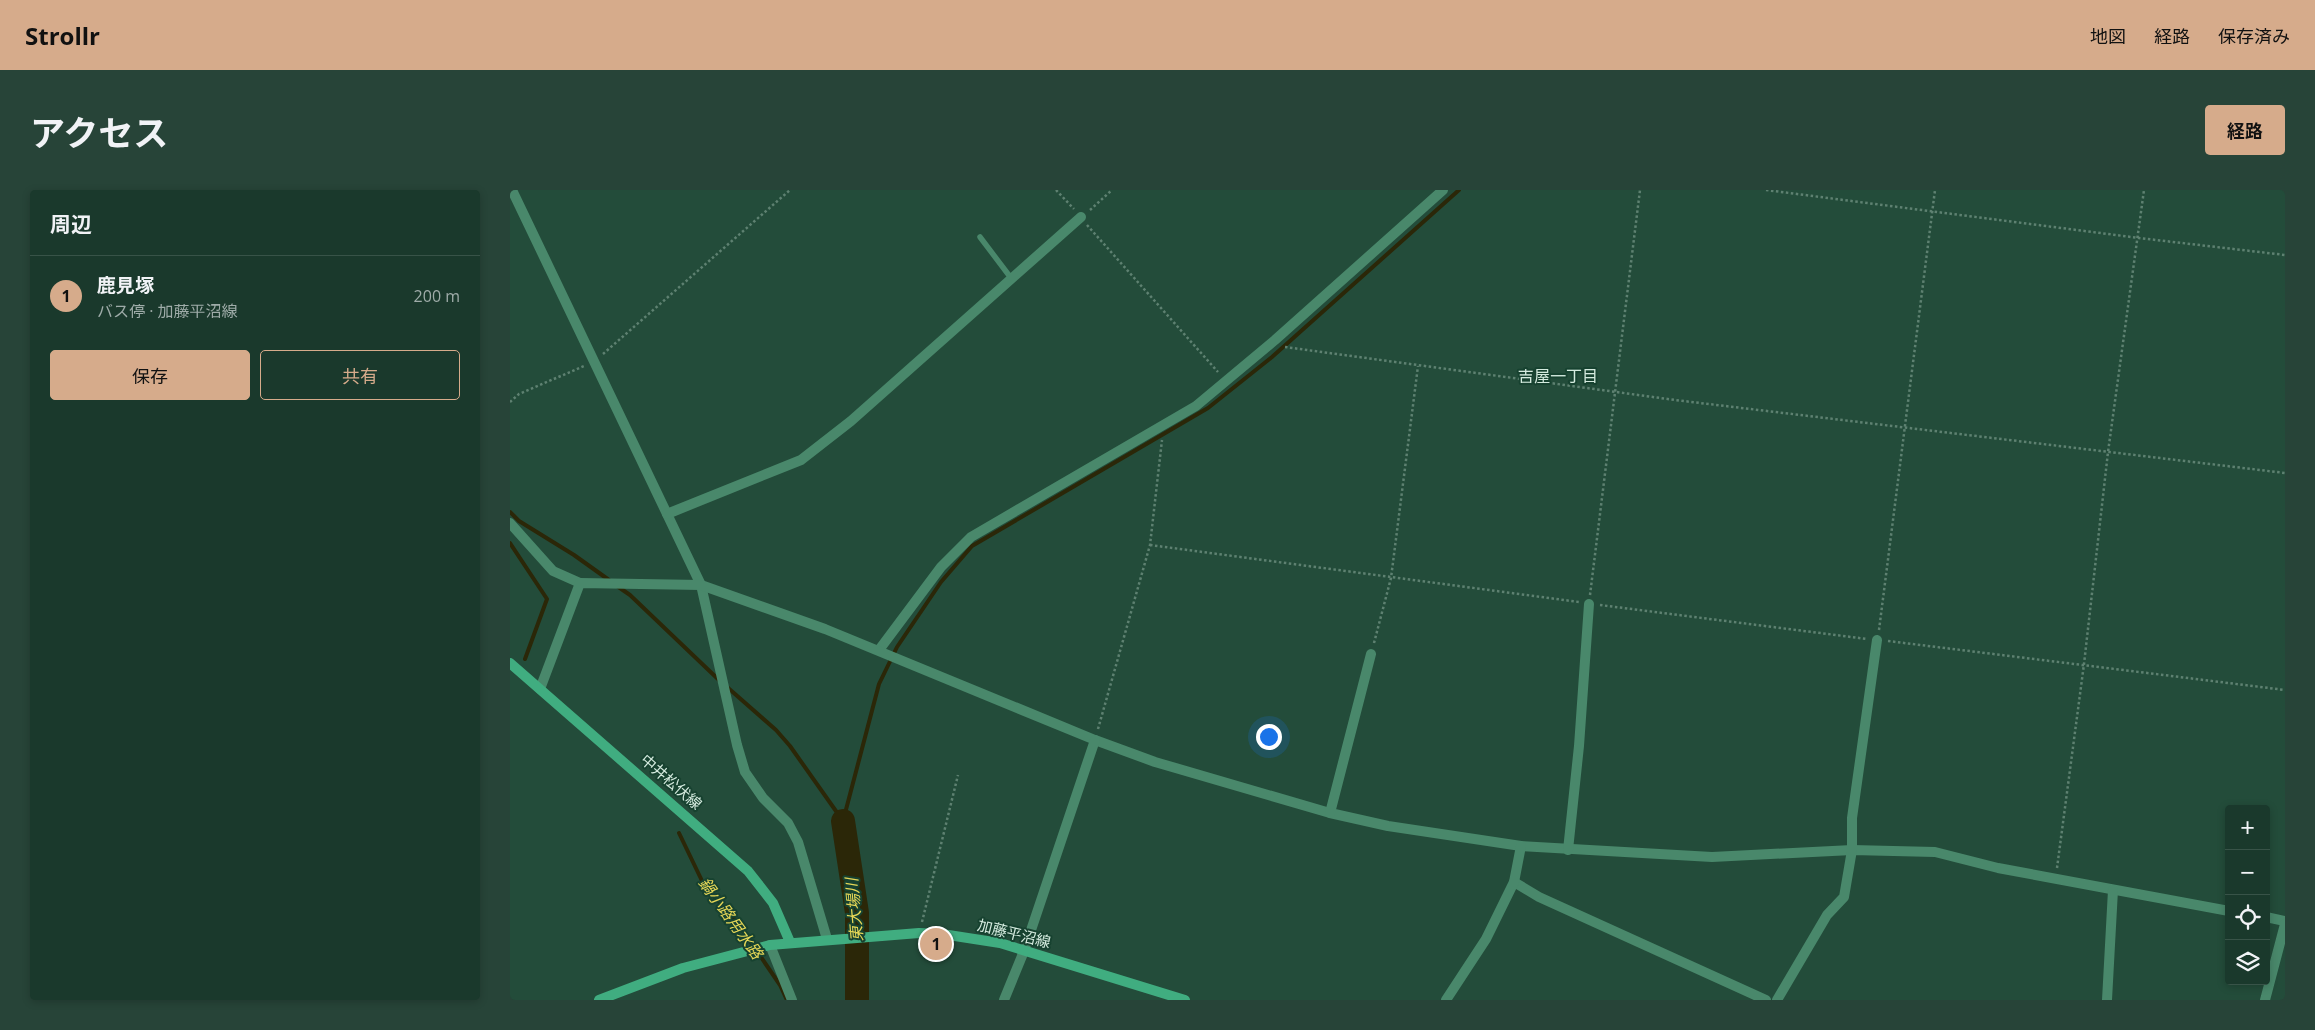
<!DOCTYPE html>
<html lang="ja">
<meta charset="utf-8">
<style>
:root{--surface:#1a392c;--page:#274438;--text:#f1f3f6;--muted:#9faca9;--line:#385348;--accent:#d6ab8b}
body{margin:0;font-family:"Open Sans","Noto Sans JP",sans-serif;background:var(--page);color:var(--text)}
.controls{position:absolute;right:15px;bottom:15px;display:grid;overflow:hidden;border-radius:5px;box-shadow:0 2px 8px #0003}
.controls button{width:45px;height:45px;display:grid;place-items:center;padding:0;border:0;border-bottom:1px solid var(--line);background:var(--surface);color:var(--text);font:25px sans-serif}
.you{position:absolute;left:758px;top:546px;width:18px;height:18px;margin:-12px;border:4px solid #fff;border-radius:50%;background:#1a73e8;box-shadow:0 0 0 8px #1a73e833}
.badge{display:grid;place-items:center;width:32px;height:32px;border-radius:50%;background:var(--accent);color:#111;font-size:16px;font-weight:700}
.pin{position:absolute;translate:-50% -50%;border:2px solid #fff;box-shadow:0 1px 5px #0006}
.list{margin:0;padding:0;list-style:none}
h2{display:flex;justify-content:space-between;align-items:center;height:65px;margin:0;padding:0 20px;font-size:21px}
h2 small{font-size:16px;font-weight:400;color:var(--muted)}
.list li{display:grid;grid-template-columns:32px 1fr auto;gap:15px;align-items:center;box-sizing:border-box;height:80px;padding:0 20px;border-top:1px solid var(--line)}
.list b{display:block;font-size:19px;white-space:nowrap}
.list p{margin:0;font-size:16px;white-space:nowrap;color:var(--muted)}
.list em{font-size:16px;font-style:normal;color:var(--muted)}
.actions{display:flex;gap:10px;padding:15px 20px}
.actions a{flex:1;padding:11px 0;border:1px solid var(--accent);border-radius:5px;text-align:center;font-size:18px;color:var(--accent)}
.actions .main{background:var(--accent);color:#111}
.icon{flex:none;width:28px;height:28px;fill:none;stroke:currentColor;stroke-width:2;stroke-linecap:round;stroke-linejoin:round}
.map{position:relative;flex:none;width:1775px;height:810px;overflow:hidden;border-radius:5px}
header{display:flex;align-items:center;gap:30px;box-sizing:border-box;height:70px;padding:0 25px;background:var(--accent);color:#111}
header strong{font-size:24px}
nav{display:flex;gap:28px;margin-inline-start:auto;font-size:18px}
.intro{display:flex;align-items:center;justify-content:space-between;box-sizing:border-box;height:120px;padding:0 30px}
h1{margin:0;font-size:35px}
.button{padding:12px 22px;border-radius:5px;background:var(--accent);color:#111;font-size:18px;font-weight:700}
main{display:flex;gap:30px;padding:0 30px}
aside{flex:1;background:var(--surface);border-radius:5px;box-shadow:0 2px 8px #0003}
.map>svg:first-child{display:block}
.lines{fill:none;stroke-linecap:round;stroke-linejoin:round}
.stream{stroke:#2b2708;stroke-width:4}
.river{stroke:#2b2708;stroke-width:24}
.path{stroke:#5e8171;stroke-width:2.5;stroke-dasharray:2.5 2.5;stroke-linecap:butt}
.lane{stroke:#49886b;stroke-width:5.5}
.street{stroke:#49886b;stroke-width:10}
.secondary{stroke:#40ad80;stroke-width:10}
.labels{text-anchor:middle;stroke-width:4;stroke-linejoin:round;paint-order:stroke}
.street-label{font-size:15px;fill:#d5ebdf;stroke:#174230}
.neighbourhood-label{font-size:16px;fill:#d5ebdf;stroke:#174230}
.water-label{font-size:16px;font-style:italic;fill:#e6d757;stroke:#174230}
</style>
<header>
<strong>Strollr</strong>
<nav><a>地図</a><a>経路</a><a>保存済み</a></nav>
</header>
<div class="intro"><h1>アクセス</h1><a class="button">経路</a></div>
<main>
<aside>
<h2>周辺<small></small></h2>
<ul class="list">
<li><span class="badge">1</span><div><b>鹿見塚</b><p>バス停 · 加藤平沼線</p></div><em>200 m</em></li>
</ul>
<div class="actions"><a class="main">保存</a><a>共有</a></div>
</aside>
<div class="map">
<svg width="1775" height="810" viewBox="0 0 1775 810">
<rect width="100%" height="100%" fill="#234c3a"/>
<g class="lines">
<g class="stream">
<polyline points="0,322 9,331 64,365 99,390"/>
<polyline points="0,353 37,409 15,469"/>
<polyline points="107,396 120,405 210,491"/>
<polyline points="217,497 266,540 280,556 333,631"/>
<polyline points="333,631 369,494 387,457 431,392 462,356 698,218 762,167 949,0"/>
<polyline points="169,643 194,695 227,732 270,795 277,810"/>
</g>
<polyline class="river" points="333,631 347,723 347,810"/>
<g class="path">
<polyline points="546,0 564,19"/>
<polyline points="1256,0 1629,48 1775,65"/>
<polyline points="580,20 602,0"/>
<polyline points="577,35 708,182"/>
<polyline points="775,157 1165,210 1775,283"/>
<polyline points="93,164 280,0"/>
<polyline points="0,212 9,204 74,176"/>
<polyline points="640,355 1069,412"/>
<polyline points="1080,405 1130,0"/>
<polyline points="1090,415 1357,449"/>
<polyline points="1369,440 1425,0"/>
<polyline points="1378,451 1775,500"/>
<polyline points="864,453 881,388 908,176"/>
<polyline points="588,539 640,355 652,250"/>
<polyline points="1547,678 1574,474 1598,262 1634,0"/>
<polyline points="412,732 448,585"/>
</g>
<polyline class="lane" points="470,47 501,88"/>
<g class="street">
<polyline points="2,0 191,395 227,555 235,582 253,608 278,633 288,652 317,749"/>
<polyline points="157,324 291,270 341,231 571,27"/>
<polyline points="0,333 43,381 70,393"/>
<polyline points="369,460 431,377 461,347 686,216 765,150 933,0"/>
<polyline points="30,499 70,393 191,395 315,439 585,550 645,572 820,623 878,636 1011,656 1202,667 1342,660 1425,662 1488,678 1719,721"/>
<polyline points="820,623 861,464"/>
<polyline points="1058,660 1069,556 1079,414"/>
<polyline points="1004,692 1029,707 1256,810"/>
<polyline points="1756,727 1775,731"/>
<polyline points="260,755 282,810"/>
<polyline points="494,810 514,761 585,550"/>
<polyline points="936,810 976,749 1004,692 1011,656"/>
<polyline points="1267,810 1317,725 1334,707 1342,660 1342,628 1367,450"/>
<polyline points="1597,810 1603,700"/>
<polyline points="1755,810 1775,734"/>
</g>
<g class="secondary">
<polyline points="0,473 238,681 263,713 280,752"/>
<polyline points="89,810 173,778 260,755 409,743 432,744 490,753 675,810"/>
</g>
</g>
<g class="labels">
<g class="street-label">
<text transform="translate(161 592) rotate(41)" y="5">中井松伏線</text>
<text transform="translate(504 744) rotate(14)" y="5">加藤平沼線</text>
</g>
<g class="neighbourhood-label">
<text x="1048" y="192">吉屋一丁目</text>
</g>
<g class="water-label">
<text transform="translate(344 720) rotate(-95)" y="6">東大場川</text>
<text transform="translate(221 728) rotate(54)" y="6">鍋小路用水路</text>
</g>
</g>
</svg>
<div class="controls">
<button>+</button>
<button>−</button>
<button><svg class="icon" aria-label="locate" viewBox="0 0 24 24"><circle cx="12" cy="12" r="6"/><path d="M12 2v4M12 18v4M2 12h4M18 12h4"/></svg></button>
<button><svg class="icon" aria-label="layers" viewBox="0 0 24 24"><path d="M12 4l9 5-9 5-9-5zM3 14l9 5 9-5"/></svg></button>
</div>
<div class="you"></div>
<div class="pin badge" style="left:426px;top:754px">1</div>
</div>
</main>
